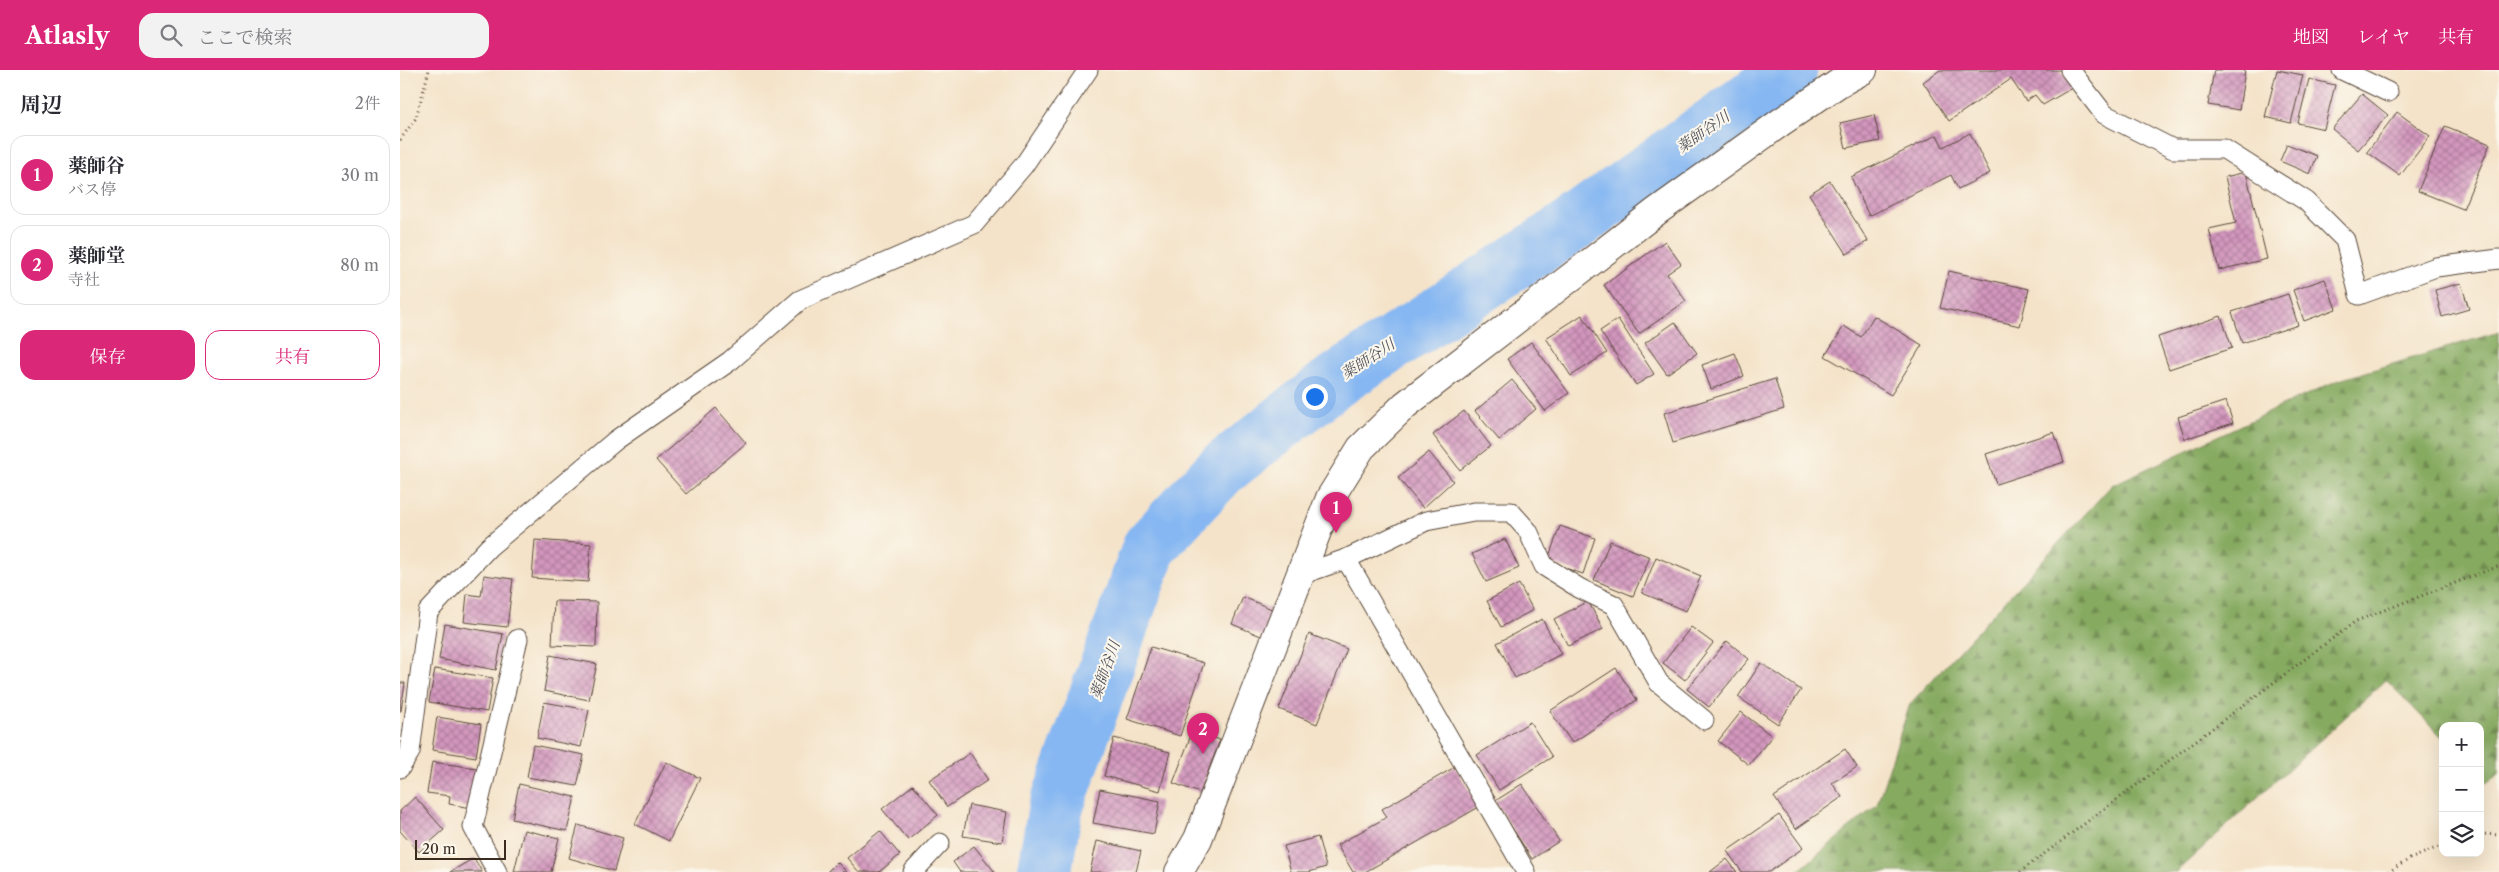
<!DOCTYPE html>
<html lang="ja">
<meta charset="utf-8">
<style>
:root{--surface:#fff;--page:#f2f2f3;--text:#2b2b33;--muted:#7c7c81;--line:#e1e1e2;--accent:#db2777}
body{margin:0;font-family:"Libre Caslon Text","Noto Serif JP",serif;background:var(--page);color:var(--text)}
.controls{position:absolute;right:15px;bottom:15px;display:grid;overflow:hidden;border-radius:10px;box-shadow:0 5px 20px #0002}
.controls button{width:45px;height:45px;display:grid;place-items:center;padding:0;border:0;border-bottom:1px solid var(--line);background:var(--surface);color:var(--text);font:25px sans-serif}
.scale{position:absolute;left:15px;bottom:12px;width:91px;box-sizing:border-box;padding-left:5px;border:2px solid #3b2a1e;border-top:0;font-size:14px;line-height:18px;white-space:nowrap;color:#3b2a1e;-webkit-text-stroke:4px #fbf7ec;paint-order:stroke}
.you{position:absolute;left:914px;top:326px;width:18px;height:18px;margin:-12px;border:4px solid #fff;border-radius:50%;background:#1a73e8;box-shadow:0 0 0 8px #1a73e833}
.badge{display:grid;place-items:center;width:32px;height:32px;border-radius:50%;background:var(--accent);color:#fff;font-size:16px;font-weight:700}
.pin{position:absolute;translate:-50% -41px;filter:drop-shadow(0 1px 2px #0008)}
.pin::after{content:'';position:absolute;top:26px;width:18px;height:15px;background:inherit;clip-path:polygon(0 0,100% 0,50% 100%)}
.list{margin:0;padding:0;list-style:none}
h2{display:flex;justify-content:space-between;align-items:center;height:65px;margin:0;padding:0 20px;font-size:21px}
h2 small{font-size:16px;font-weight:400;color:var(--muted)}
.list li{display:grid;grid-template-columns:32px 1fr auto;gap:15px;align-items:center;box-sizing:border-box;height:80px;margin:0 10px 10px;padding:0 10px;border:1px solid var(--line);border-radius:15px}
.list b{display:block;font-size:19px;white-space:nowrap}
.list p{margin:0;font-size:16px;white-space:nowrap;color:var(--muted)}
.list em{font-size:16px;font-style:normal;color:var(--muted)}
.actions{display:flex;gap:10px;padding:15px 20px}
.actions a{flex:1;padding:11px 0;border:1px solid var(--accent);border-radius:15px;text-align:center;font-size:18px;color:var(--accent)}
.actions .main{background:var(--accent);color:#fff}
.icon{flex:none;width:28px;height:28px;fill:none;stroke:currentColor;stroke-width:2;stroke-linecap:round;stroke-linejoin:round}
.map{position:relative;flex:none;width:2099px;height:802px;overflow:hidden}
header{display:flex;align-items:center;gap:30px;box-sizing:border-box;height:70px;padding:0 25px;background:var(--accent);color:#fff}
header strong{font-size:24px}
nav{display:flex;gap:28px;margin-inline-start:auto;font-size:18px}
.search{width:350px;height:45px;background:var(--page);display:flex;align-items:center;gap:12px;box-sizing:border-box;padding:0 18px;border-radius:15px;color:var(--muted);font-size:19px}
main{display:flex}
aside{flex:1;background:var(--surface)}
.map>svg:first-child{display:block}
.forest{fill:url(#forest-firs);stroke:#606a3f}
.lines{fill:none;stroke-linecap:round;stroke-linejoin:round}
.river{stroke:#86b7f2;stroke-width:55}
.building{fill:url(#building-cross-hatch)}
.service-casing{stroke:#574638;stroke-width:21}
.minor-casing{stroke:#574638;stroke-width:30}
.path{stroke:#574638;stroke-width:3;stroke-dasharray:1 4;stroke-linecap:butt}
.service{stroke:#fff;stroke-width:19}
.minor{stroke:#fff;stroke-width:28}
.labels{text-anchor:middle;stroke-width:4;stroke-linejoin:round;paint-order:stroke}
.water-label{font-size:15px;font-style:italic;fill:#52545e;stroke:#fbf7ec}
</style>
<header>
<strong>Atlasly</strong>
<div class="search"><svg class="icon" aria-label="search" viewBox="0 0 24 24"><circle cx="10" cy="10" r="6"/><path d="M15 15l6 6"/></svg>ここで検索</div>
<nav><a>地図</a><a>レイヤ</a><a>共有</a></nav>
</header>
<main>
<aside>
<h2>周辺<small>2件</small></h2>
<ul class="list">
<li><span class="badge">1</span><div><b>薬師谷</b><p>バス停</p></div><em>30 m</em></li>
<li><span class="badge">2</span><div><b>薬師堂</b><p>寺社</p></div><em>80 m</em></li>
</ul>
<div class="actions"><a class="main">保存</a><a>共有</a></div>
</aside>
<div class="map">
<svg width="2099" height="802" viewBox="0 0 2099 802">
<defs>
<pattern id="forest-firs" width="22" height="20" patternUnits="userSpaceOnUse" patternTransform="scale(1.25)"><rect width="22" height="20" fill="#86aa60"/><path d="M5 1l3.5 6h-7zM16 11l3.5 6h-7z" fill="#6f8b4f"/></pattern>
<pattern id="building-cross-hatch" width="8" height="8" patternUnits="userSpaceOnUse" patternTransform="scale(1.25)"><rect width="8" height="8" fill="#d397be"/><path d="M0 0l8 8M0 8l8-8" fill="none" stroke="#ac7b9a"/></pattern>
</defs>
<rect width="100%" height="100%" fill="#fbf7ec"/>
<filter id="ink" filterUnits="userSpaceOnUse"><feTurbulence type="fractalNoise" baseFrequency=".02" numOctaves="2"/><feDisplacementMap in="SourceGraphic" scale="10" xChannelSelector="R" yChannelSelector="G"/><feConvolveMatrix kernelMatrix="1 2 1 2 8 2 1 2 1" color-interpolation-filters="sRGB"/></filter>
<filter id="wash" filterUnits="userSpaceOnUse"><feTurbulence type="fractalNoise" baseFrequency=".0096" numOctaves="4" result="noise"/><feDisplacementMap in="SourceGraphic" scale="20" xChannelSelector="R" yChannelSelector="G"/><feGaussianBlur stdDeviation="1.12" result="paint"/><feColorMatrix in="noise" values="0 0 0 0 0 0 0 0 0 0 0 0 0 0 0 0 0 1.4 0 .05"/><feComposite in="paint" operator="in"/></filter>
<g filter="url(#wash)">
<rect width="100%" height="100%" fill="#f4e3c9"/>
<polygon class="forest" points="2099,262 2099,704 2086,713 2080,706 2080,656 2043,656 2043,668 1986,610 1776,802 1397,802 1477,735 1510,634 1712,415 1936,311"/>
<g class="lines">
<polyline class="river" points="644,802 655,740 750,476 821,400 931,314 1174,154 1390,0"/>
</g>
<g id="blocks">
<g class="building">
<polygon points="1540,0 1660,0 1672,18 1643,35 1635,25 1626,31 1611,9 1549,51 1523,12"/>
<polygon points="1814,0 1845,0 1839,40 1808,35"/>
<polygon points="1877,0 1903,5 1891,53 1865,47"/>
<polygon points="1909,9 1935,15 1924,59 1898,53"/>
<polygon points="1962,24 1988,45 1958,80 1932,59"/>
<polygon points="1997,42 2030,66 2000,106 1967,82"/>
<polygon points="1474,45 1480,71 1446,78 1440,53"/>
<polygon points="2045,56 2090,74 2063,139 2018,121"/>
<polygon points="1570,63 1590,103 1558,119 1551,105 1469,146 1451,107 1537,65 1543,77"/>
<polygon points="1887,74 1917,86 1910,104 1880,91"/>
<polygon points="1846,102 1867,189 1819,200 1809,159 1836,153 1825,107"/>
<polygon points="1430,111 1468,171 1447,184 1409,124"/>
<polygon points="1265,171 1281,194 1267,204 1286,231 1239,264 1204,215"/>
<polygon points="1549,201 1629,219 1620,256 1540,238"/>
<polygon points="1925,209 1936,239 1904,251 1893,220"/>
<polygon points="2061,213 2069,239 2042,247 2035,220"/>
<polygon points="1888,224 1898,255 1842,273 1832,242"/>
<polygon points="1182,245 1207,283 1171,306 1146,268"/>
<polygon points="1474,246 1522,275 1491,325 1425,286 1444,256 1461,267"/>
<polygon points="1821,246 1832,278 1769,299 1758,267"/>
<polygon points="1218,249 1254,304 1236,315 1200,261"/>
<polygon points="1275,252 1297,283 1267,304 1245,273"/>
<polygon points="1131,272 1169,323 1145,341 1107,289"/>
<polygon points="1335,283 1344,306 1311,319 1302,295"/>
<polygon points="1375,309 1384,339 1273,373 1264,343"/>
<polygon points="1112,310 1136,339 1099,370 1075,341"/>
<polygon points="1826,331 1833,353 1785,369 1778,347"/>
<polygon points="316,338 346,373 286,424 256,390"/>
<polygon points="1064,341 1091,376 1060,400 1033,365"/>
<polygon points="1654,362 1664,392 1596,414 1586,384"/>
<polygon points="1029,382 1053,411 1023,438 998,408"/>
<polygon points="1160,456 1195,468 1183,504 1147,492"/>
<polygon points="1105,469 1119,498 1086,512 1072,484"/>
<polygon points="135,470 191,474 188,512 132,508"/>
<polygon points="1210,471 1250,487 1233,526 1194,510"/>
<polygon points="1256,487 1301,506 1286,541 1242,523"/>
<polygon points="84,505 113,509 107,557 64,552 67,524 81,526"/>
<polygon points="1119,514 1133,540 1101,557 1087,531"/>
<polygon points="843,527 879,542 868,569 832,554"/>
<polygon points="154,531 197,532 196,577 152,575"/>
<polygon points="1188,531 1203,559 1168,576 1154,549"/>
<polygon points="1142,549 1161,584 1115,608 1097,573"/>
<polygon points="45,554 103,564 96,600 39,589"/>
<polygon points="1291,557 1313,573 1285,610 1263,593"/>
<polygon points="909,564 947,579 917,654 879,639"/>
<polygon points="1327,571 1349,589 1309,637 1287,619"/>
<polygon points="751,577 804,593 780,666 727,649"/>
<polygon points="150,585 197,594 189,630 144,621"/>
<polygon points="1361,593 1401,620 1378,654 1338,627"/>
<polygon points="1216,598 1237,630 1172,673 1150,641"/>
<polygon points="35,599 93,608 87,642 29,632"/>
<polygon points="0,613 5,613 1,641 0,641"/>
<polygon points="144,632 189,640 181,677 137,668"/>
<polygon points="1341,642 1372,666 1349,695 1318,671"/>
<polygon points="37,647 81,654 76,687 32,680"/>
<polygon points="1130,652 1152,687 1099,720 1077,685"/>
<polygon points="793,660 820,670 800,723 773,713"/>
<polygon points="714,668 770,682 760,721 704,706"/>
<polygon points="133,675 184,685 177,716 127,707"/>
<polygon points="1445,679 1457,697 1432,713 1442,727 1396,759 1374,727"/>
<polygon points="570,683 588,710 547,737 529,710"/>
<polygon points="32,692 77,698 71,738 49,734 50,726 27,723"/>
<polygon points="266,692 300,708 269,771 235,754"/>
<polygon points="1055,697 1079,737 965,802 953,802 937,775 987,747 982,739"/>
<polygon points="119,714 175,727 167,761 112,749"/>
<polygon points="1122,714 1159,771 1132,789 1095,731"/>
<polygon points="513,715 538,745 508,770 482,739"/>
<polygon points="700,719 760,731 754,764 693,753"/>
<polygon points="15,727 44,760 19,782 0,761 0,741"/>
<polygon points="569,735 607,742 602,772 563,766"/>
<polygon points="1379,745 1403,778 1369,802 1342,802 1327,781"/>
<polygon points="178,755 223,768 214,801 169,788"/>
<polygon points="124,760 159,768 151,802 114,802"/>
<polygon points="480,761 500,785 479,802 459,802 447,788"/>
<polygon points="918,767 926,797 909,802 891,802 884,776"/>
<polygon points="697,771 741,781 736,802 690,802"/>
<polygon points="574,776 595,802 560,802 553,792"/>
<polygon points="74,788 82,802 50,802"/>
<polygon points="1327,789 1337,802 1310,802"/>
<polygon points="437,792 447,802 427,802"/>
</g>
</g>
</g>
<g filter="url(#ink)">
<use href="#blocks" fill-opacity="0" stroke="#574638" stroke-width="1"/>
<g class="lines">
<g class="service-casing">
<g id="service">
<polyline points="1670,0 1704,44 1773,79 1824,79 1906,131 1945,170 1959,225 2036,197 2099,189"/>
<polyline points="1942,0 1988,22"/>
<polyline points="946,489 1126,802"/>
<polyline points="900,505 946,489 1026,451 1074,442 1111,442 1128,461 1144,496 1179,518 1214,535 1259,613 1304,650"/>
<polyline points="0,698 10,682 28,542 89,477 216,370 330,291 400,230 574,154 624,95 688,0"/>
<polyline points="97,802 73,757 118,569"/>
<polyline points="513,802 540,773"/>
</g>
</g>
<g class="minor-casing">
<polyline id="minor" points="779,802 798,769 930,428 961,378 1005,335 1257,141 1381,52 1439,13 1463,0"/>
</g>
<g class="path">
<polyline points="0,70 16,48 29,0"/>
<polyline points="2080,764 2099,765"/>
<polyline points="1620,802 1956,551 2099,496"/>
<polyline points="1988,802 2010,789 2043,775"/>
</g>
<use href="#service" class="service"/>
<use href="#minor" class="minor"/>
</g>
</g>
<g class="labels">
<g class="water-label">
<text transform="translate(1303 62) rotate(-35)" y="5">薬師谷川</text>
<text transform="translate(968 289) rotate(-33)" y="5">薬師谷川</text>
<text transform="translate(705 600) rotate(-70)" y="5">薬師谷川</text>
</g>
</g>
</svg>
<div class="controls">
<button>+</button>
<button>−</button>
<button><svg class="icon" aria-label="layers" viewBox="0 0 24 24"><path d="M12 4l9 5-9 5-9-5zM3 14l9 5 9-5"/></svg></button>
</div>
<div class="scale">20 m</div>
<div class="you"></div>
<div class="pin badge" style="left:936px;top:463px">1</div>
<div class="pin badge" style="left:803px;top:684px">2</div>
</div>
</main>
